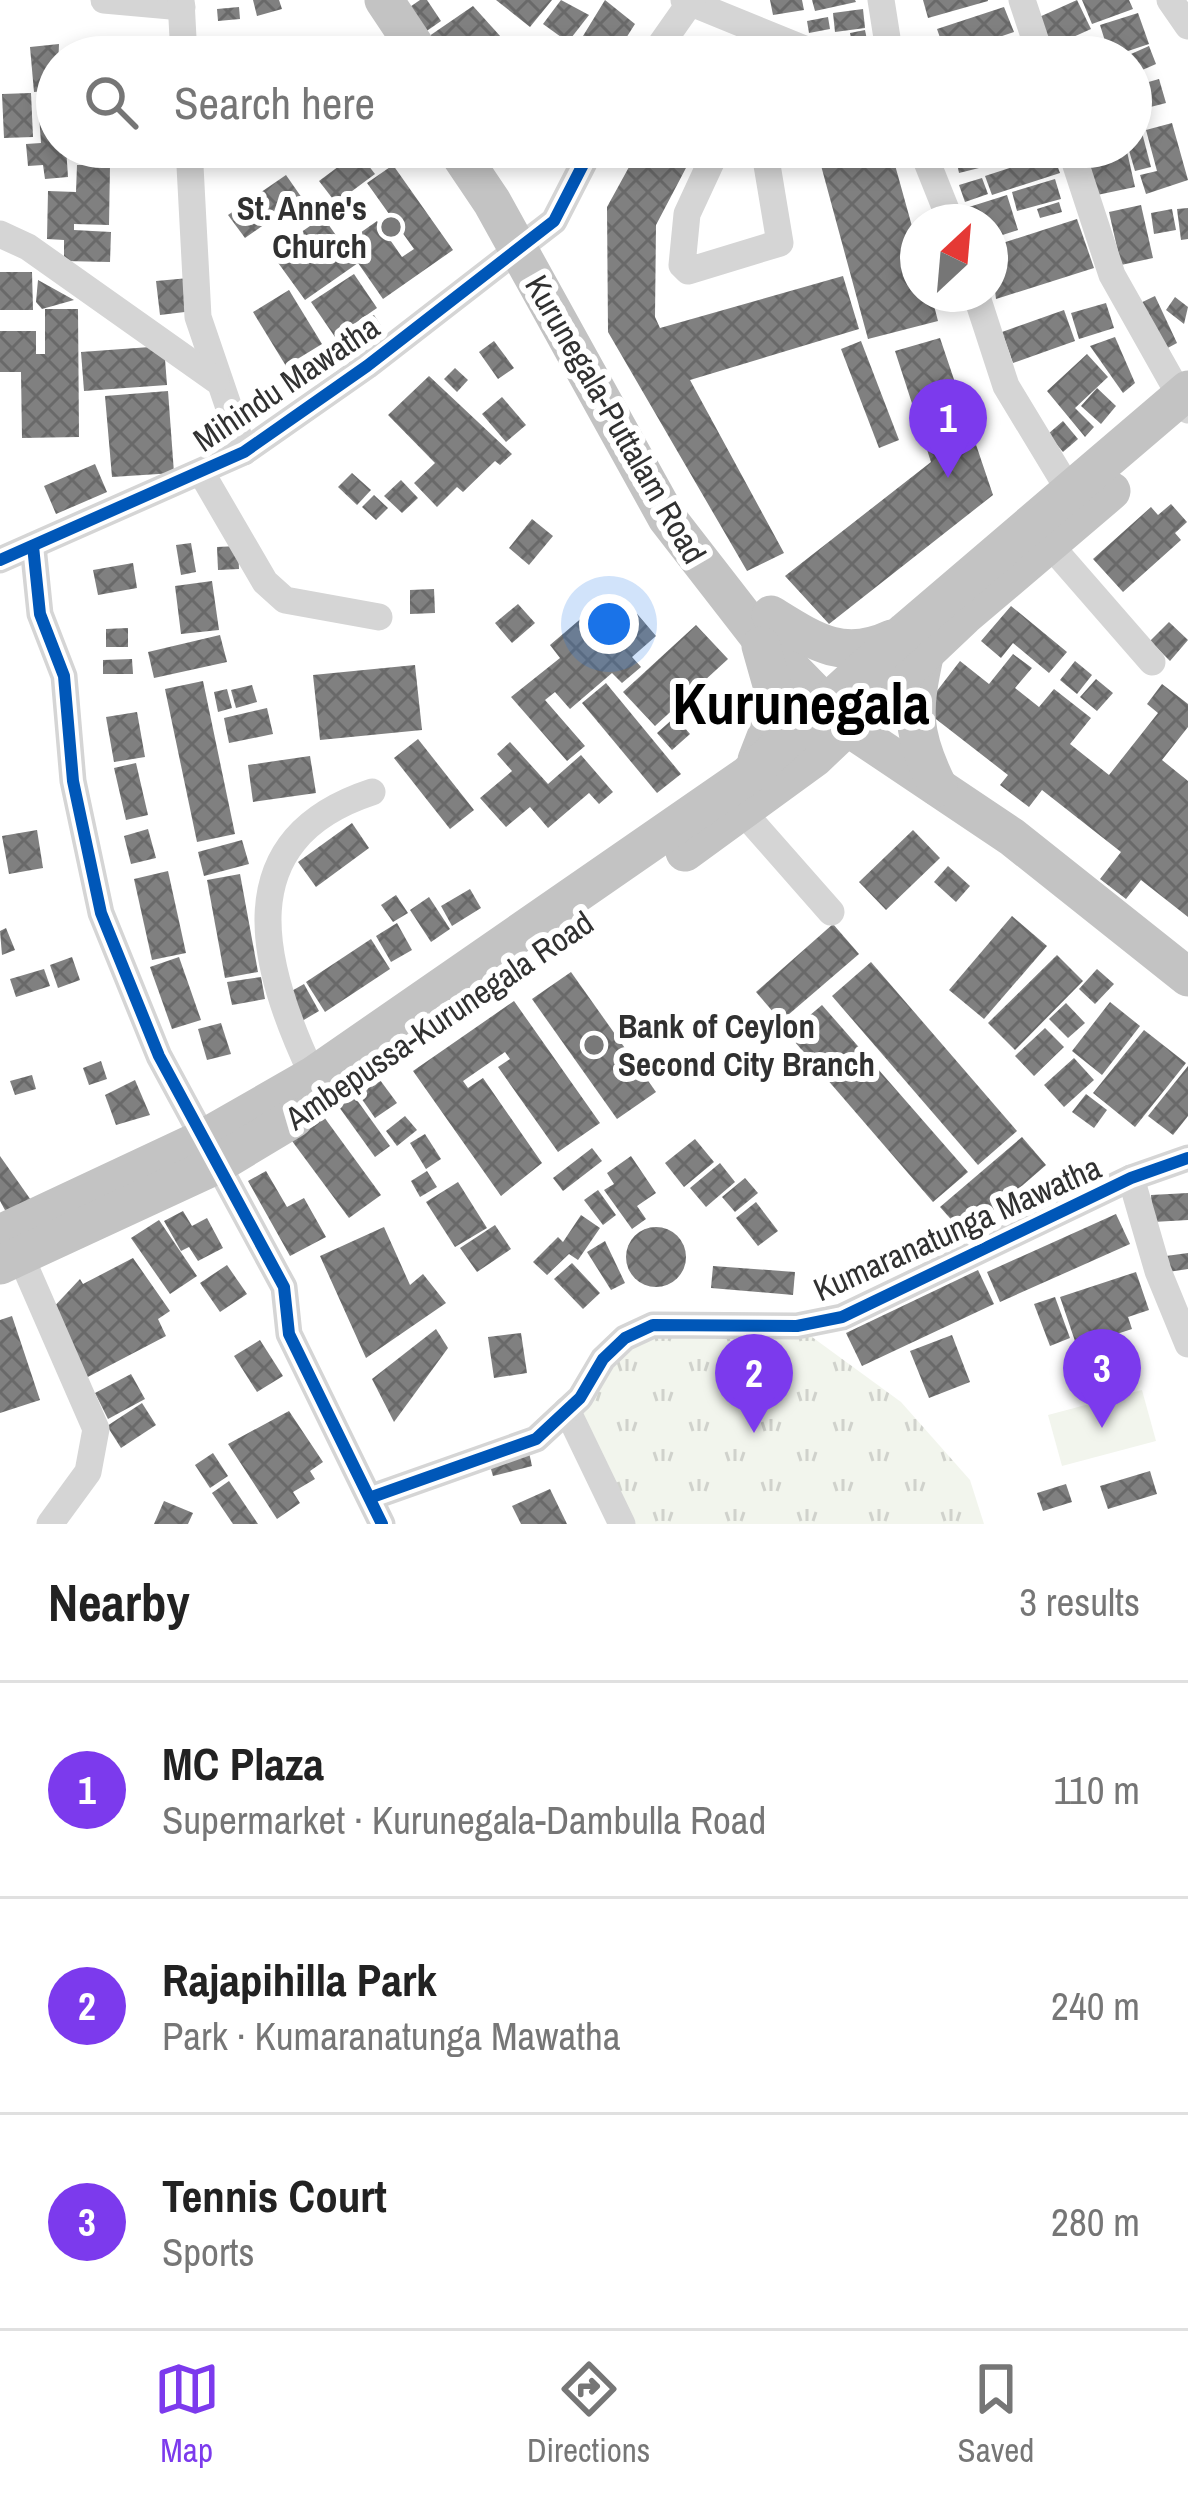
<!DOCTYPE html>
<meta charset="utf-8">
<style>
:root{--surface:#fff;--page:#f2f2f2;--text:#222;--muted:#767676;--line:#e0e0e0;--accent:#7c3aed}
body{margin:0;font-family:"Archivo Narrow",sans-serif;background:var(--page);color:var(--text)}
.compass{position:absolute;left:900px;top:204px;width:108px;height:108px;border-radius:50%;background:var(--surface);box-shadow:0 6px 18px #0003;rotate:26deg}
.you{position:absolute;left:609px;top:624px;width:42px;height:42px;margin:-30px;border:9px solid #fff;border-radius:50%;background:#1a73e8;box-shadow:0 0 0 18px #1a73e833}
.badge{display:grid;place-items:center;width:78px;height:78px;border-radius:50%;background:var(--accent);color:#fff;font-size:39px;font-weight:700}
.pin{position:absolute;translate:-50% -99px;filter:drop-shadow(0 3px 6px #0008)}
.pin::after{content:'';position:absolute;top:63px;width:42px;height:36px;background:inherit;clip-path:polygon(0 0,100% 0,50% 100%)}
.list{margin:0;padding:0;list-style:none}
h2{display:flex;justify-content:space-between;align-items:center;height:156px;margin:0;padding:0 48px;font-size:51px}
h2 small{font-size:39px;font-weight:400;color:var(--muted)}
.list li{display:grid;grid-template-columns:78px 1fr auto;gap:36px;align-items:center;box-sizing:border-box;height:216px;padding:0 48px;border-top:3px solid var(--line)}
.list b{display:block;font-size:45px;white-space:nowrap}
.list p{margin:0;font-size:39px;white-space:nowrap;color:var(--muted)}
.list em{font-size:39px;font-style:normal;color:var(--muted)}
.icon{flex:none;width:66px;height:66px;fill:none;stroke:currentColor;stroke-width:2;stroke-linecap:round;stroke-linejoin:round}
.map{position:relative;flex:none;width:1188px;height:1524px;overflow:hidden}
.search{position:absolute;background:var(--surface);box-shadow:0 6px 18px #0003;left:36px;right:36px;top:36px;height:132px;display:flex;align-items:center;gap:30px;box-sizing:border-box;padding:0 42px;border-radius:66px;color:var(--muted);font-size:45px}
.sheet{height:804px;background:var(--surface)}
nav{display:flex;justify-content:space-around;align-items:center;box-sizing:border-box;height:168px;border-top:3px solid var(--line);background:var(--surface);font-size:33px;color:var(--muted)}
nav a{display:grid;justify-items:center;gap:6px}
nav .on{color:var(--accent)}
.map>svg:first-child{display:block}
.grass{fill:url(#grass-tufts)}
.pitch{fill:#f2f5ed}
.building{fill:url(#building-cross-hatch)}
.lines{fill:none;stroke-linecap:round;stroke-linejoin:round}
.minor{stroke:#d5d5d5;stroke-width:27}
.highway{stroke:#c3c3c3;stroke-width:39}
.cycleway-casing{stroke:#fff;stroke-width:20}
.cycleway{stroke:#0057b8;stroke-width:12}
.poi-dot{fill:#797979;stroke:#fff;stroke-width:4.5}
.labels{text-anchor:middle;stroke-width:12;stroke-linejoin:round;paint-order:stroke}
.poi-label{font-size:33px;font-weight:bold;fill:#313131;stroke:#fff;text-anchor:end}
.street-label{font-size:33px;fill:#313131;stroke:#fff}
.town-label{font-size:57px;font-weight:bold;fill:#000;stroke:#fff}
</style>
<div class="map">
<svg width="1188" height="1524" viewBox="0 0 1188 1524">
<defs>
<pattern id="grass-tufts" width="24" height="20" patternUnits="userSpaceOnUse" patternTransform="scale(3)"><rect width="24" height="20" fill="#f2f5ed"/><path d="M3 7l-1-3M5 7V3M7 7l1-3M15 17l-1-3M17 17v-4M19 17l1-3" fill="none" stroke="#d0d2cc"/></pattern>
<pattern id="building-cross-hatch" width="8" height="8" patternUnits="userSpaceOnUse" patternTransform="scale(3)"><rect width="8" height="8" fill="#808080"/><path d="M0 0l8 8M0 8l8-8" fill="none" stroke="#696969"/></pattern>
</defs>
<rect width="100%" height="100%" fill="#fff"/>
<polygon class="grass" points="797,1326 901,1402 970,1480 984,1524 622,1524 567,1410 625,1338"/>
<polygon class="pitch" points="1142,1390 1156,1441 1062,1466 1048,1415"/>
<g class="building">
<polygon points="253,0 279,0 282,9 257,16"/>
<polygon points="420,0 427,0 441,21 421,35 404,11"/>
<polygon points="496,0 552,0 530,27"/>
<polygon points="561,0 589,15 568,42 543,24"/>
<polygon points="605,0 635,24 614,57 592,57 599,46 583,36"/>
<polygon points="770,0 802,0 804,10 773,15"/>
<polygon points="812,0 855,0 856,2 815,11"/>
<polygon points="923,0 988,0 988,1 928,18"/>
<polygon points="1077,0 1091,29 1051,47 1037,18"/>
<polygon points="1082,0 1129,0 1133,9 1092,24"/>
<polygon points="473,6 511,48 499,57 433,57 422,41"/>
<polygon points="239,7 240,19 218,21 217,9"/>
<polygon points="1004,7 1014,32 946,55 937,29"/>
<polygon points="863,9 865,28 835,32 833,13"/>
<polygon points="1138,13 1149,44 1110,57 1100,25"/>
<polygon points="828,17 830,29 809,33 807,21"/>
<polygon points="865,30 868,45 853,48 850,33"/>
<polygon points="262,37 264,57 222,57 221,40"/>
<polygon points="316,38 327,57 298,57 295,50"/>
<polygon points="59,44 57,90 34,92 30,47"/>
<polygon points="1149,46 1156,64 1131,75 1131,54"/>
<polygon points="1159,79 1166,103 1131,112 1131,87"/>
<polygon points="31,93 33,137 4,138 2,94"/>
<polygon points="57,100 57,147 66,147 68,177 45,179 43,165 28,166 26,144 41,143 38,101"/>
<polygon points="1172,123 1188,180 1146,194 1140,175 1157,171 1146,130"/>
<polygon points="1141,129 1151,167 1135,171 1128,147 1131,132"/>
<polygon points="640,147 697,147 656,225 655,317 660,328 843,276 859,329 690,380 784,553 747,571 608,332 607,207"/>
<polygon points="816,147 890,147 918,248 918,294 931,294 938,321 868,339"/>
<polygon points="1011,147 1051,147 1051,148 1015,159"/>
<polygon points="1086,147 1126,147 1135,187 1097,195"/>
<polygon points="995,149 999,163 959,173 956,158"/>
<polygon points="358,152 375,174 336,203 319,181"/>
<polygon points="1053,154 1060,173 992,195 985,176"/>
<polygon points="77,165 110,165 109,225 74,224 74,230 111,232 110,262 64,261 64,240 47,239 48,191 76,192"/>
<polygon points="393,165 453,250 383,299 358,263 305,300 271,253 323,217 343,245 377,221 402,257 414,249 367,183"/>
<polygon points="286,175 302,198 245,238 228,215"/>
<polygon points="982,178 988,194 965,202 959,185"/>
<polygon points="1055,179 1061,199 1017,211 1012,192"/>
<polygon points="1007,195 1018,230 990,239 990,222 974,222 969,207"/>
<polygon points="1059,202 1062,212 1040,218 1037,209"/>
<polygon points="1141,205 1153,258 1121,265 1109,212"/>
<polygon points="1188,208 1188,239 1181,240 1177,209"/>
<polygon points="1172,209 1176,230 1154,234 1151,213"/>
<polygon points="1077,219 1094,268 996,299 990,247"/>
<polygon points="0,272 32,272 33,310 0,310"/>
<polygon points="354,274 377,308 335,337 311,302"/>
<polygon points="189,278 193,311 160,315 156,281"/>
<polygon points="38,280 74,300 42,309 36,302"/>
<polygon points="289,290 322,344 286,366 253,312"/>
<polygon points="1155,296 1177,343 1162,351 1134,306"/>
<polygon points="1175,297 1188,307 1184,324 1166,310"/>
<polygon points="1106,303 1114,328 1079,339 1071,313"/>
<polygon points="45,309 78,309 79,437 22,438 21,372 0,372 0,331 36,331 36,354 45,354"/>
<polygon points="1064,310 1075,341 1013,363 1002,332"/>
<polygon points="374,315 385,332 371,342 359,324"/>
<polygon points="353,332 365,351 350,360 338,342"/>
<polygon points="1115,337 1135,383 1123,393 1090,346"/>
<polygon points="940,338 993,495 829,624 785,576 931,462 895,351"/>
<polygon points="494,341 514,368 498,379 479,352"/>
<polygon points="861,341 899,440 879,448 841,349"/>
<polygon points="164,346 167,385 84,391 81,352"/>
<polygon points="1087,354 1108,377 1075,408 1094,427 1085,437 1047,391"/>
<polygon points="455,368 468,380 457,392 444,379"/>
<polygon points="429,376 512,454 500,465 495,461 463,492 457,487 437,507 414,483 435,463 388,415"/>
<polygon points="1097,388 1116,406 1101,424 1081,406"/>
<polygon points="168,391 174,473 112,477 105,396"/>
<polygon points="502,397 526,425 506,442 482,414"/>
<polygon points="1063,421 1078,439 1063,452 1048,434"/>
<polygon points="95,464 107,492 56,514 44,486"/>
<polygon points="352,473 371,490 357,505 338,487"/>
<polygon points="401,480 418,498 402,513 384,496"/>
<polygon points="374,495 388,508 376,520 362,507"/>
<polygon points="1171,504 1187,522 1175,533 1181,540 1123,592 1093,559 1151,507 1158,515"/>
<polygon points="532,519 553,536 529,565 509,548"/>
<polygon points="191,543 196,572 181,575 176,545"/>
<polygon points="238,546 239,569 218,570 217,547"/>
<polygon points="133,563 137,588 98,595 93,570"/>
<polygon points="212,581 219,630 181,634 175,586"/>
<polygon points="434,589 435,613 410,614 410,590"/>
<polygon points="627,602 656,636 632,657 641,667 622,683 612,673 570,709 555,692 545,700 585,746 567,761 511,697 560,658 550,645 584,616 595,629"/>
<polygon points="518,604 535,623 512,643 495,623"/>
<polygon points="1011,606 1067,652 1049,673 1013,643 1001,658 981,641"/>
<polygon points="1169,622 1188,640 1170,661 1150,641"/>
<polygon points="696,625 728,659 655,726 623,692"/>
<polygon points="128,628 128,647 106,647 106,629"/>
<polygon points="220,635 227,662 154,678 148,652"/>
<polygon points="1013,654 1032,668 1015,688 1039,707 1054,689 1091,718 1070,744 1109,775 1158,713 1147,704 1162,684 1188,704 1188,727 1162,760 1188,781 1188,917 1141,880 1126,899 1100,879 1121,852 1042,790 1029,807 1000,785 1008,775 923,709 960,661 989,684"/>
<polygon points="132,659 133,674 103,674 103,660"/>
<polygon points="1075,661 1092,675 1077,694 1060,680"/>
<polygon points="415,665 422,730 320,740 313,675"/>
<polygon points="1096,679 1113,693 1097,711 1080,697"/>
<polygon points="203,681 235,834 197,842 165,689"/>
<polygon points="606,683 681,774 657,793 582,703"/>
<polygon points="252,685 257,702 236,708 231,690"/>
<polygon points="227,689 232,708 218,712 214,692"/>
<polygon points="267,708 273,734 229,743 224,718"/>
<polygon points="137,712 145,757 114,762 106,717"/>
<polygon points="675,717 690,734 672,750 657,733"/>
<polygon points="418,739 474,810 450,829 394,758"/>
<polygon points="510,742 548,784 581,755 613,792 599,804 589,793 548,828 530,807 506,827 480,798 512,771 497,754"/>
<polygon points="310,756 316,793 253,802 248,765"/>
<polygon points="136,763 148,815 126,820 114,768"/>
<polygon points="352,823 369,848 316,887 298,862"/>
<polygon points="148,829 156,858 131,864 124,836"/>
<polygon points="37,830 43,868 9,874 2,836"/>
<polygon points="913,830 940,858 886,910 859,882"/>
<polygon points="242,840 249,864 204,876 198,852"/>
<polygon points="948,866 970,886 956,902 934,882"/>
<polygon points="168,871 186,953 152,960 134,879"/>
<polygon points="240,874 258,972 225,978 207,880"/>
<polygon points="470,889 481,908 452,926 441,906"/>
<polygon points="396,895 408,913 393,922 381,905"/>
<polygon points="429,897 450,929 431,942 410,910"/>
<polygon points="1012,916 1047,946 984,1019 949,990"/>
<polygon points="397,923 412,950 391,962 376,936"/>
<polygon points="833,924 859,954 781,1021 756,992"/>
<polygon points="6,928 15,950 2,955 0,931"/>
<polygon points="371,939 390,969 325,1012 306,982"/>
<polygon points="1057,955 1083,981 1015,1050 988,1023"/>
<polygon points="72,957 80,980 58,988 50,965"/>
<polygon points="179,957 201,1020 172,1029 150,967"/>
<polygon points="871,962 1017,1131 978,1165 832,996"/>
<polygon points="44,969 50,986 16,997 10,979"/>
<polygon points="1097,969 1114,984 1095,1004 1079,989"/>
<polygon points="571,972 656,1092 617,1119 532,999"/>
<polygon points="261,977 265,999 232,1005 227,982"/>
<polygon points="304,984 319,1011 297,1024 281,997"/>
<polygon points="514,1001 600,1123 558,1152 498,1067 510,1059 505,1052 463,1081 468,1088 483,1078 542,1163 501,1196 413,1071"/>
<polygon points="1110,1002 1140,1026 1102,1075 1072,1051"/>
<polygon points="1066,1003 1085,1023 1068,1038 1049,1019"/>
<polygon points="822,1005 968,1172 933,1202 788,1034"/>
<polygon points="221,1023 231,1054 207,1060 198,1029"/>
<polygon points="1045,1028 1064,1047 1034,1076 1015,1056"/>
<polygon points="1144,1030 1186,1063 1135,1127 1093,1093"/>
<polygon points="1074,1058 1094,1080 1064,1107 1044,1085"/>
<polygon points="101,1061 107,1079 89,1085 83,1068"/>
<polygon points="1188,1066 1188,1116 1173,1135 1148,1116"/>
<polygon points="32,1075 36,1089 15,1095 10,1081"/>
<polygon points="135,1080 150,1115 116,1125 105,1095"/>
<polygon points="380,1080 397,1103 375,1118 359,1095"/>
<polygon points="1086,1094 1107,1110 1094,1128 1072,1112"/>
<polygon points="354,1096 390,1146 375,1157 339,1107"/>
<polygon points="405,1116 417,1130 397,1146 386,1131"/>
<polygon points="324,1117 381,1195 349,1218 292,1141"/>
<polygon points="425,1134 441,1159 426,1169 410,1143"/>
<polygon points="1022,1137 1046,1165 965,1235 940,1207"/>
<polygon points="695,1139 714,1162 684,1187 665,1163"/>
<polygon points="592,1148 602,1161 563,1191 553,1178"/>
<polygon points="0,1156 33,1203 6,1212 0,1201"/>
<polygon points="631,1156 656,1193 637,1206 646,1219 632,1229 604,1190 614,1184 607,1173"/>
<polygon points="720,1163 735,1182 706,1207 690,1188"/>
<polygon points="266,1171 287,1207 304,1198 326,1237 290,1256 248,1181"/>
<polygon points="427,1171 437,1187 420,1197 411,1181"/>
<polygon points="745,1178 758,1193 735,1212 722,1197"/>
<polygon points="458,1182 487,1228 455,1247 426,1202"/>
<polygon points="598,1190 616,1215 603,1225 584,1200"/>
<polygon points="1188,1193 1188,1220 1153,1222 1151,1195"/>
<polygon points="756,1202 778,1231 758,1246 736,1218"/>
<polygon points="183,1211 192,1226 207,1218 223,1248 198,1261 189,1247 181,1251 164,1221"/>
<polygon points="1116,1214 1130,1244 1000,1302 987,1272"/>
<polygon points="581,1215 600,1228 578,1260 569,1254 547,1275 533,1262 558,1237 563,1242"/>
<polygon points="159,1220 197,1276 170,1294 131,1238"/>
<polygon points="495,1225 511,1249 477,1272 460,1248"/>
<polygon points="384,1227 410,1285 423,1274 446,1303 366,1358 320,1256"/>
<circle cx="656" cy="1257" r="30"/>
<polygon points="605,1241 625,1283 611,1290 587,1252"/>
<polygon points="1188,1253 1188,1269 1168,1272 1166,1256"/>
<polygon points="133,1258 170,1311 158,1319 166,1336 82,1380 50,1311 80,1279 83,1284"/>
<polygon points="572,1263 600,1293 583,1309 554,1279"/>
<polygon points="227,1265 247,1294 220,1312 200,1283"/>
<polygon points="713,1266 795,1272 793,1295 711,1288"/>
<polygon points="978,1270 994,1304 862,1366 846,1333"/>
<polygon points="1136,1272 1149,1310 1128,1317 1132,1329 1077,1347 1060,1297"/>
<polygon points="1055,1297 1070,1338 1050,1346 1034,1304"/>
<polygon points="12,1316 40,1400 0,1413 0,1320"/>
<polygon points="436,1329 448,1348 394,1422 372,1379"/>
<polygon points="521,1333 527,1373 494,1378 488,1337"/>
<polygon points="952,1335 970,1382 929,1398 910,1351"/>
<polygon points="260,1340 283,1376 257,1392 234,1356"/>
<polygon points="131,1374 145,1399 108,1419 95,1393"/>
<polygon points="142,1403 156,1425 121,1448 107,1426"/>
<polygon points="289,1411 323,1462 310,1471 315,1479 293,1492 300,1503 277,1519 228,1444"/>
<polygon points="528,1448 532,1466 493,1476 488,1459"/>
<polygon points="213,1453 228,1476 210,1488 195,1465"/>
<polygon points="1150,1471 1157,1494 1108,1509 1100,1486"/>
<polygon points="229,1481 258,1524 233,1524 212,1493"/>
<polygon points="1066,1484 1072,1502 1043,1511 1037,1493"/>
<polygon points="550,1489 567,1524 521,1524 512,1506"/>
<polygon points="164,1501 193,1513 188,1524 154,1524"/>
</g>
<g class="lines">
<g class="minor">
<polyline points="104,0 182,7"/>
<polyline points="181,0 184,57"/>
<polyline points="684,0 824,57"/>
<polyline points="881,0 890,57"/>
<polyline points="1022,0 1041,57"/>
<polyline points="1170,0 1188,26"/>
<polyline points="652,57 692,0"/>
<polyline points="999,57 1037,45"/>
<polyline points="189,147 198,317 244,452"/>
<polyline points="718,147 687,214 682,265 688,271 780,243 764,147"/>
<polyline points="921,147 951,222"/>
<polyline points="1070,147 1112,275 1188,410"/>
<polyline points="0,234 28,247 216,380"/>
<polyline points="976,294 1006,386 1078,505"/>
<polyline points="201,472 265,582 285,600 379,617"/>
<polyline points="1050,545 1152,662"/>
<polyline points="33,546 40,614 64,676 73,781 101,913 159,1056 284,1287 289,1334 382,1524"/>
<polyline points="0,560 244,452 367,366 554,221 592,147"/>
<polyline points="743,812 831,912"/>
<path d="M313,1076C261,966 226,840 372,792"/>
<polyline points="1131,1178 1158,1271 1188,1344"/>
<polyline points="20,1255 96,1429 88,1472 50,1524"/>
<polyline points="567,1410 622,1524"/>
<polyline points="372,1497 536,1439 580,1398 603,1359 625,1338 653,1325 797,1326 842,1317 1131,1178 1188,1158"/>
</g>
<g class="highway">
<polyline points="384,0 422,57"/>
<polyline points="455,147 492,202 667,518 757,634 848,727 1012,837 1188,977"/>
<path d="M771,615C813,641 843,662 892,639"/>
<path d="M925,652C912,710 911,733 938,787"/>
<polyline points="757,760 778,706 761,646"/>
<polyline points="685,852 814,758 964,616 1111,491"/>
<polyline points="0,1234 203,1139 313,1076 748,775 906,631 1188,390"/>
<polyline points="0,1265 216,1165 294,1118"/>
</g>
<g class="cycleway-casing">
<g id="cycleway">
<polyline points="33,546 40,614 64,676 73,781 101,913 159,1056 284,1287 289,1334 382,1524"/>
<polyline points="0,560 244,452 367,366 554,221 592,147"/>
<polyline points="372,1497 536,1439 580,1398 603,1359 625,1338 653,1325 797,1326 842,1317 1131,1178 1188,1158"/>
</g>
</g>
<use href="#cycleway" class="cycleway"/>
</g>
<g class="poi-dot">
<circle cx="391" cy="227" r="12"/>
<circle cx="594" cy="1045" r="12"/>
</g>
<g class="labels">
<g class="poi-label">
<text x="367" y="220">St. Anne's<tspan x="367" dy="38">Church</tspan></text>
<text x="618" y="1038" text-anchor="start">Bank of Ceylon<tspan x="618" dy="38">Second City Branch</tspan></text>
</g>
<g class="street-label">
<text transform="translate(286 383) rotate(-34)" y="12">Mihindu Mawatha</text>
<text transform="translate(616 419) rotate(60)" y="12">Kurunegala-Puttalam Road</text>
<text transform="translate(439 1020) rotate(-34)" y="12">Ambepussa-Kurunegala Road</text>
<text transform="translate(957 1228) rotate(-24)" y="12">Kumaranatunga Mawatha</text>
</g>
<g class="town-label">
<text x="801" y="724">Kurunegala</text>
</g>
</g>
</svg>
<svg class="compass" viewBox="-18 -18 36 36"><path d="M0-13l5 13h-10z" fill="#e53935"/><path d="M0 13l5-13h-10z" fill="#767676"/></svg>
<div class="you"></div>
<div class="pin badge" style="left:948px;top:478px">1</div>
<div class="pin badge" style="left:754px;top:1433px">2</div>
<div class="pin badge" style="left:1102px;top:1428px">3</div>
<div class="search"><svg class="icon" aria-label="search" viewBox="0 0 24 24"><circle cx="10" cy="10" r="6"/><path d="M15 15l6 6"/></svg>Search here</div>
</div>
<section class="sheet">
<h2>Nearby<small>3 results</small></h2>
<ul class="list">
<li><span class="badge">1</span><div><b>MC Plaza</b><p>Supermarket · Kurunegala-Dambulla Road</p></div><em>110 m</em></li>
<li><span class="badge">2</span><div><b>Rajapihilla Park</b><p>Park · Kumaranatunga Mawatha</p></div><em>240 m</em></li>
<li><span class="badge">3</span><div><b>Tennis Court</b><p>Sports</p></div><em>280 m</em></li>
</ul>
</section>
<nav>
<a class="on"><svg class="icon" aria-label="map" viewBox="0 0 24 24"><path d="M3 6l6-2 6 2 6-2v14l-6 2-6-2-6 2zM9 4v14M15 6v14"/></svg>Map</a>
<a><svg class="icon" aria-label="directions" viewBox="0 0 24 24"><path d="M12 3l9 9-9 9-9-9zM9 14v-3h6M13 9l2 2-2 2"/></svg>Directions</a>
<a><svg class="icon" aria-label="saved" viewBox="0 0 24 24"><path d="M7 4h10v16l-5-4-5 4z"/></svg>Saved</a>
</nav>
